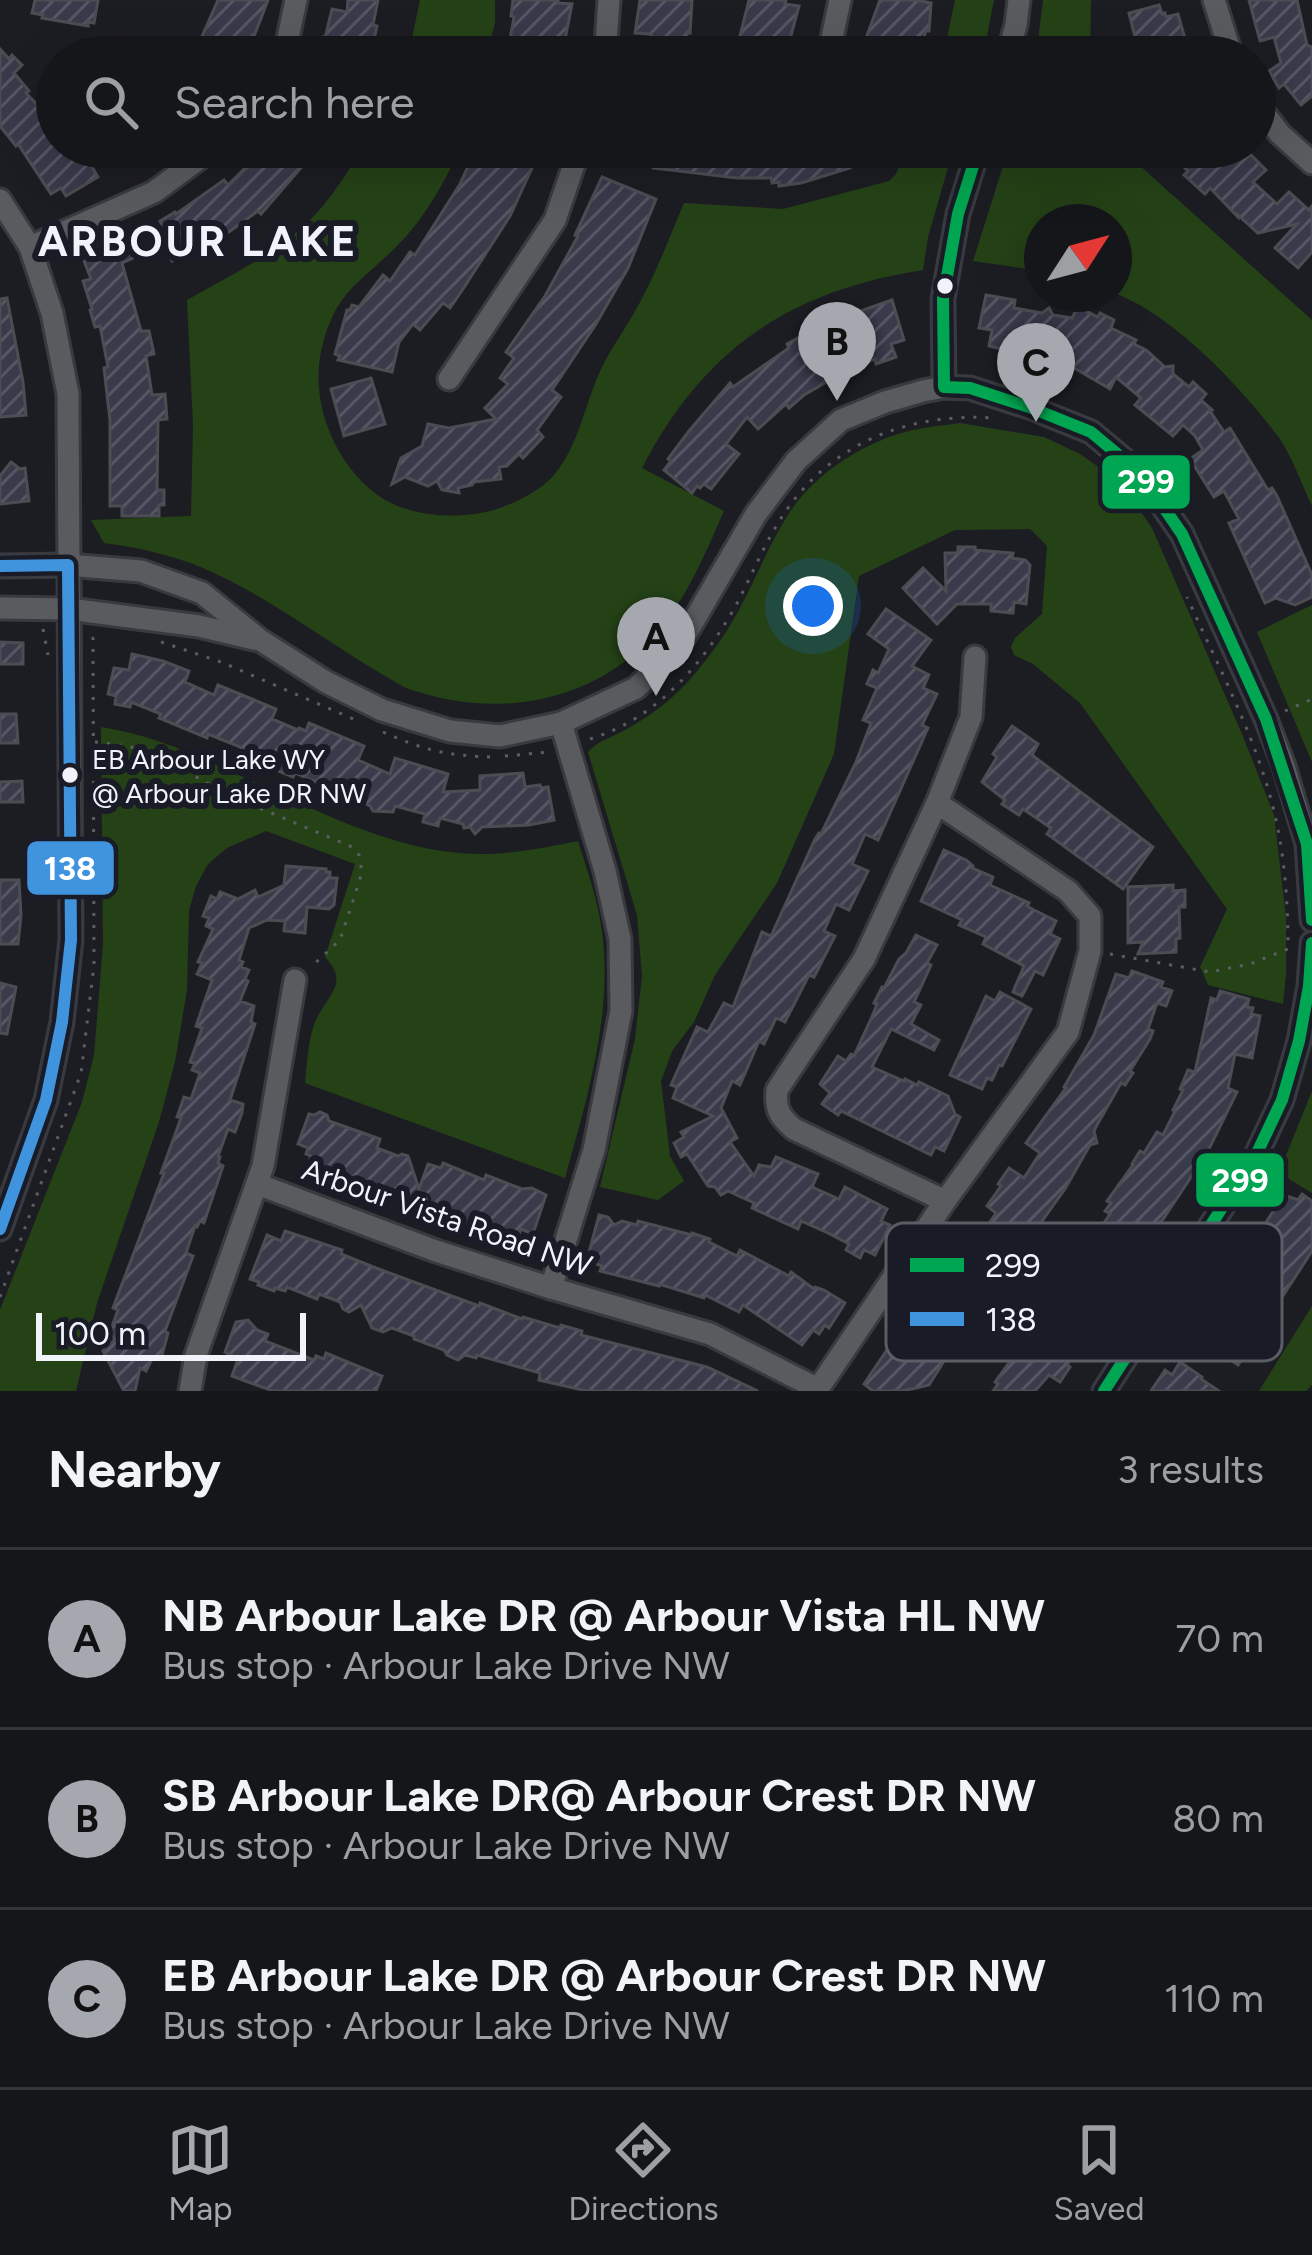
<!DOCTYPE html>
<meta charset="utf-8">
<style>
:root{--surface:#15161a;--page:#222327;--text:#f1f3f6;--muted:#9d9fa2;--line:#343539;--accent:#a6a8af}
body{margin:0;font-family:Figtree,sans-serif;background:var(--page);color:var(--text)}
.compass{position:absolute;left:1024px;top:204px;width:108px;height:108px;border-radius:50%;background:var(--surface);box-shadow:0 12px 48px #0002;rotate:54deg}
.scale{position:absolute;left:36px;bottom:30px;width:270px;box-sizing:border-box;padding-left:12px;border:6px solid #f1f3fb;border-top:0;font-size:33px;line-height:42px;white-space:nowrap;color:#f1f3fb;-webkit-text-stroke:9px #191b26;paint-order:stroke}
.you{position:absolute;left:813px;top:606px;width:42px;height:42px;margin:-30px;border:9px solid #fff;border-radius:50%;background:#1a73e8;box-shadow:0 0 0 18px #1a73e833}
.badge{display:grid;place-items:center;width:78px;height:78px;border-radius:50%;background:var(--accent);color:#111;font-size:39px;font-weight:700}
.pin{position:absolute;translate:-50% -99px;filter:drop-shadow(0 3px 6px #0008)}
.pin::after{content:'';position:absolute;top:63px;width:42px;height:36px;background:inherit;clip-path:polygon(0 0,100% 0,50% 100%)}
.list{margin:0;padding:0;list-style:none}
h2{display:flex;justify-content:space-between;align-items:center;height:156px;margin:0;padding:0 48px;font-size:51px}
h2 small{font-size:39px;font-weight:400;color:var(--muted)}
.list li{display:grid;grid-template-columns:78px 1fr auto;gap:36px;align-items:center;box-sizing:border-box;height:180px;padding:0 48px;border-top:3px solid var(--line)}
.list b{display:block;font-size:45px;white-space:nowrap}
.list p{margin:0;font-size:39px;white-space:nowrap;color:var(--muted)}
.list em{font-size:39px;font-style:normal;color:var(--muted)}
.icon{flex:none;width:66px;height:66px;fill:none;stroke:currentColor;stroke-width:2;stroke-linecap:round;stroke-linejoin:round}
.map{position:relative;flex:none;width:1312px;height:1391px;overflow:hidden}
.search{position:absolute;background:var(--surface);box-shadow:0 12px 48px #0002;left:36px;right:36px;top:36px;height:132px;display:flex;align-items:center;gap:30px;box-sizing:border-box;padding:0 42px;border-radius:66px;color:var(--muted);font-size:45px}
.sheet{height:696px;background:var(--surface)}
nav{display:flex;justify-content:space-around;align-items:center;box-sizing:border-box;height:168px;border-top:3px solid var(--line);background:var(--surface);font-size:33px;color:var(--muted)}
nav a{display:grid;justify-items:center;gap:6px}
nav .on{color:var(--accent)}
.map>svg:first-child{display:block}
.park{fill:#254217}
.building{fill:url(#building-hatch);stroke:#4c4d53;stroke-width:3}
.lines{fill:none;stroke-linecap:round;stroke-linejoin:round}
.minor-casing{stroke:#393a3f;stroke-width:27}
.path{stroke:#5d5e62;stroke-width:3;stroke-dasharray:3 9;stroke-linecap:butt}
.minor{stroke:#5a5b5f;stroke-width:21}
.bus-1-casing{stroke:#191b26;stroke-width:21}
.bus-2-casing{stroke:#191b26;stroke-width:21}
.bus-1{stroke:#00a651;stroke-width:12}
.bus-2{stroke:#4094de;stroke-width:12}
.bus-dot{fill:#f1f3fb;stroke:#191b26;stroke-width:4.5}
.labels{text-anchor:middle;stroke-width:12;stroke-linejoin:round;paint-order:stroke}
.bus-label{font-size:27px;fill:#f1f3fb;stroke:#191b26;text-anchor:start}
.street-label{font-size:30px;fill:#f1f3fb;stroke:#191b26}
.district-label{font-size:42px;font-weight:bold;letter-spacing:3px;fill:#f1f3fb;stroke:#191b26}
.key{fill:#191b26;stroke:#5a5c66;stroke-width:3}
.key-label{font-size:33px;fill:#f1f3fb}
.line-badge{stroke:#191b26;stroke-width:4.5}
.badge-label{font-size:33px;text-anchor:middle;font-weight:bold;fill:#fff}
</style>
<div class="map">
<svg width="1312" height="1391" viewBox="0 0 1312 1391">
<defs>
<pattern id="building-hatch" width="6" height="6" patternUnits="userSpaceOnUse" patternTransform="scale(3)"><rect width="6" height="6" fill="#393a4a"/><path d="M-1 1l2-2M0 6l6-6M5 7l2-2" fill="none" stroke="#565765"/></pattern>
</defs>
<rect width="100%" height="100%" fill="#1c1d23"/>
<g class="park">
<polygon points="420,0 495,0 495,22 487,57 408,57"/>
<polygon points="955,0 994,0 983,57 943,57"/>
<polygon points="1043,0 1091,0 1090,57 1036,57"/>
<path d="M364,147H460C445,183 424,219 396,247C359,284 336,291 322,347C309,400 333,461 376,494C408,518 463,521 500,508C519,501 540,491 554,475C580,444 585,402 602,367C613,345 628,325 639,304C657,271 670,236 684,203L783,209L889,181L896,174L907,147H954L928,237L923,270C790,291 704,348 642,468L724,511C708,547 692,586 669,617C606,702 499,723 404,687C338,651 271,597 203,568C172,555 137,547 104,543L91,520L191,516L193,425L187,300C227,277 272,256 307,223C330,201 346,174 364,147Z"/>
<path d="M1009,147H1119L1312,320V506C1302,485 1293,459 1280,439C1243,389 1173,314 1114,293V222H1042V271L973,261Z"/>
<path d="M960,423L1044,437L1080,454L1120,482L1152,528L1242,734L1274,815L1286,918V975L1283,1004L1208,985L1200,967L1227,909L1080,703L1033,664L1014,655L1011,647L1015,638L1042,614L1047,546L1030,529L955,530L859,576L834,754L777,883L715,975L694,1022L672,1051L661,1081L670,1156L684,1181L658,1200L600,1187L635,1039L642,976L637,915L588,752C598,740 614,737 627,729C652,715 674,698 692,677C710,656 727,633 740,608C759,573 773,534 797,502C823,469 865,443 905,432C922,427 942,426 960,423Z"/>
<polygon points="1312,605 1312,762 1257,632"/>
<path d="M101,727C148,734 189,752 232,772C304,804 380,846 459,853C499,857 539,849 578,841C587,870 598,900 602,931C613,1015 587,1098 565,1178L305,1083C307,1063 308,1043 314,1025C324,997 352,985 325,957L355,864L266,831L227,848L208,864L196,886L189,910L187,990L175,1062L159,1122L97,1303L76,1391H0V1310L82,1102L94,1055L103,945Z"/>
<polygon points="1312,1091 1312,1193 1279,1173"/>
<polygon points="1312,1306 1312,1385 1306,1391 1259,1391"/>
</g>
<g class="building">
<polygon points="35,0 98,0 94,23 88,22 88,26 42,18 43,15 32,13"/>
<polygon points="218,0 268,0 246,57 195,57 205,43 200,41"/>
<polygon points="348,0 378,0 373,25 377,26 370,57 326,57 318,54 323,37 325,38 332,9 347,12"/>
<polygon points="513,0 558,0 558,3 572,4 563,50 549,48 537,56 511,52 512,45 509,45 514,17 511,16"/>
<polygon points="640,0 692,0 690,33 687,32 686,48 659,45 650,34 635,33"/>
<polygon points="749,0 786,0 785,4 799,6 787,50 774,48 773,51 769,50 768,57 736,52"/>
<polygon points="880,0 916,0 931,3 929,31 926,31 917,57 884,57 862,49"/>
<polygon points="1249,0 1297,0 1307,45 1312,47 1312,96 1301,105 1284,84 1279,88 1269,71 1281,63 1274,37 1260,41"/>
<polygon points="1159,5 1162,14 1165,13 1166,17 1178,14 1189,53 1177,57 1140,57 1129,13"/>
<polygon points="0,49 9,59 12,55 22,65 14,73 29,91 26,93 57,126 57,147 69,147 76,159 97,147 124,147 92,167 98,177 66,196 61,188 51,194 18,144 16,146 0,126"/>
<polygon points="248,147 319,147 261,214 258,211 215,242 203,248 202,245 172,261 160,237 166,233 160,221 175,212 176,214 224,180 228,185 258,155"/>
<polygon points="477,147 516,147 537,157 510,216 463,289 450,308 443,303 420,330 413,324 399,342 392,372 338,360 340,356 335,354 347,310 350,310 352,305 359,307 383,275 390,281 410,252 415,255 460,184"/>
<polygon points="628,147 844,147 850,168 801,183 779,186 779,182 772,183 771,178 737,178 653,168 654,159 627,155"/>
<polygon points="1199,147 1243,147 1266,170 1253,182 1277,204 1289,192 1309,210 1312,206 1312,252 1298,268 1275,248 1297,224 1258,233 1238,215 1238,217 1210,188 1205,194 1184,175 1188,171 1181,164"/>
<polygon points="602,177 656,199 628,268 596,324 552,390 561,397 537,430 543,437 523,458 519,454 507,466 499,467 501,479 474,482 472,485 458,488 459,493 442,490 437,481 428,486 405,477 392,484 401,458 422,446 428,424 449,428 496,419 485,408 508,384 500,378 514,358 506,352 545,296 578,236 575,235"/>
<polygon points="127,233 131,244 135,242 140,255 122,263 141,331 149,331 154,354 146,356 152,395 165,394 167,419 158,420 157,490 164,490 164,505 159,505 159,516 122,516 122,506 110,506 110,420 104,368 108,367 100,326 95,327 90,310 92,309 83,281 91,279 83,258 96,253 93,245"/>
<polygon points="986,295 1015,300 1014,308 1042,313 1049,308 1053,315 1072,318 1078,307 1098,317 1100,313 1114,320 1111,328 1136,340 1134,344 1146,350 1165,367 1173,366 1173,374 1189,387 1193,382 1206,394 1201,400 1212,410 1210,411 1224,432 1230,428 1268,490 1272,488 1277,496 1312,575 1312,597 1295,605 1276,598 1265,603 1229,523 1239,519 1224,491 1214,497 1190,459 1203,450 1195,436 1183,425 1173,436 1135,405 1141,398 1116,377 1110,389 1069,365 1072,359 1039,352 1038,358 989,346 992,330 979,328"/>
<polygon points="7,298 23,382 26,415 0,417 0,299"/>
<polygon points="892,300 904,340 891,344 896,357 876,364 875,359 829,378 830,380 804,395 789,408 786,404 758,429 747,417 726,444 739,454 711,489 704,484 700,488 697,486 692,493 664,470 671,461 668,459 689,431 730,383 733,387 789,348 787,344 820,325"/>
<polygon points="371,378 385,424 344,436 331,389"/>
<polygon points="11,462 20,469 25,468 29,501 0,504 0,476"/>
<polygon points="958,547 975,547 975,550 1013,553 1012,558 1025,560 1030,565 1026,604 1014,602 1013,613 991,611 991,604 957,604 937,624 903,588 923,568 946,591 945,553 958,553"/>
<polygon points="886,609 931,640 912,666 929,675 923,688 937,694 922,725 928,728 878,840 865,834 852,864 868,871 849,910 836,904 824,931 835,936 814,977 809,975 785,1022 776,1018 764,1044 759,1041 740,1085 732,1081 721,1108 737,1138 730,1142 754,1176 759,1165 771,1167 776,1157 818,1174 812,1187 839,1199 845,1187 887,1209 881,1221 890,1225 875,1255 864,1250 860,1258 846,1250 849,1244 828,1233 801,1221 798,1229 752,1208 754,1203 728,1191 721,1195 715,1187 708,1186 687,1154 681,1157 674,1143 684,1137 681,1132 713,1116 673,1098 677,1087 671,1085 697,1027 708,1032 724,1003 733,1007 762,932 771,936 815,839 819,833 821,834 856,762 871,723 863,720 877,688 867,684 873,670 878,673 889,649 868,634"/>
<polygon points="0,642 23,643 23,664 0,664"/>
<polygon points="132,654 163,661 189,671 185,682 214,695 218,685 276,709 272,719 298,730 299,728 306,731 309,723 364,746 358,760 390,774 395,758 448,774 443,792 480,790 480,776 523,773 525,787 540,785 541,788 548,787 554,820 529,825 482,827 475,834 470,827 464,828 463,824 440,818 438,826 423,822 425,814 395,806 393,812 373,811 370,806 295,773 293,777 243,756 245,750 238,746 208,734 207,738 159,718 161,714 131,702 130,707 115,704 116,696 108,694 114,668 129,670"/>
<polygon points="0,714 16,714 18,743 0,743"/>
<polygon points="1012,726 1038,744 1032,755 1153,847 1123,889 1047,834 1051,828 1023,809 1019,815 1002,804 1005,800 982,782 997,757 993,754"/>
<polygon points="22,781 23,802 0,802 0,782"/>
<polygon points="944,850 966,860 973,866 972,868 993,877 990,885 1029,903 1027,906 1034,910 1056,921 1050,934 1060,939 1043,975 1035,971 1022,996 1013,992 1024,966 983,944 986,937 959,925 962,920 921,901"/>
<polygon points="286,866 326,869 326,872 330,872 330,878 337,878 334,905 329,909 307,907 305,933 284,931 285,921 267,920 249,928 239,960 243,962 241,967 249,970 245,979 248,981 240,1001 254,1006 251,1022 255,1024 230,1100 243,1104 242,1113 235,1132 228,1129 218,1156 220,1157 218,1163 223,1166 204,1223 200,1221 197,1227 195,1226 186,1253 193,1256 165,1331 168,1333 161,1359 153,1357 146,1371 140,1368 135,1391 124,1391 103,1351 105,1345 115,1340 110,1332 118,1310 113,1308 164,1173 161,1173 181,1118 177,1117 184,1097 191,1099 200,1073 192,1070 195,1063 190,1062 202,1028 196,1026 212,980 197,974 202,963 198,962 213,929 206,926 209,918 203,916 211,896 217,899 220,892 238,899 255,890 258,897 284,885"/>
<polygon points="0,880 19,880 21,915 18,944 0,944"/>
<polygon points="1173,885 1173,891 1185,890 1185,907 1179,907 1180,938 1176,939 1176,952 1138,954 1143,942 1128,943 1128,887"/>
<polygon points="916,935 937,945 927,963 931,965 914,1002 921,1005 911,1024 939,1040 934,1050 891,1029 872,1067 904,1081 905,1079 917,1085 919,1082 948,1096 955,1114 960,1117 944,1151 935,1147 931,1155 841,1111 838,1115 822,1104 830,1093 820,1084 838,1056 846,1061 851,1054 854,1056 871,1019 877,1004 874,1003 882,987 884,988 899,959 906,953"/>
<polygon points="1132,971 1163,982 1161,987 1172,991 1166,1006 1157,1003 1148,1029 1153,1031 1150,1039 1130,1071 1133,1073 1125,1085 1121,1083 1097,1125 1094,1131 1097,1143 1090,1145 1065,1189 1032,1235 1028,1232 1010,1260 1014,1263 1005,1276 987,1264 993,1290 969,1328 966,1326 929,1385 903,1391 873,1391 864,1384 956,1248 969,1230 980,1237 996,1213 987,1206 1001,1186 998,1184 1009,1168 1024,1178 1040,1153 1026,1143 1066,1088 1064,1087 1094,1035 1116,974 1129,978"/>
<polygon points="0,983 16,987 7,1034 0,1033"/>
<polygon points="1220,991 1249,999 1247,1007 1253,1008 1251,1014 1260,1016 1252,1058 1235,1054 1228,1088 1237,1092 1207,1153 1140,1254 1142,1256 1131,1272 1129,1271 1107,1305 1109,1306 1067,1365 1070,1367 1060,1382 1049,1375 1035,1391 993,1391 998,1384 995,1382 1029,1335 1021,1330 1036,1307 1078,1249 1081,1251 1085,1245 1087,1247 1110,1214 1105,1211 1111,1203 1107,1201 1133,1165 1132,1164 1140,1151 1144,1153 1157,1132 1163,1135 1175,1111 1173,1110 1183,1090 1180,1089 1188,1070 1195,1072 1211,998 1217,1000"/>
<polygon points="1000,992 1031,1009 1002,1066 999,1065 992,1080 987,1078 982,1089 950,1075 986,996 995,1001"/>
<polygon points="320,1112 327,1115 329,1121 380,1139 377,1148 398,1156 402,1154 408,1156 419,1189 428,1164 441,1168 443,1163 484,1180 486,1175 522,1189 532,1188 546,1195 533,1234 521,1229 515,1245 471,1231 473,1226 371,1190 369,1193 363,1191 307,1167 311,1156 306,1154 308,1148 298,1144 309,1114 314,1115"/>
<polygon points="1302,1194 1312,1201 1312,1251 1238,1365 1205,1343 1213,1330 1202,1323 1216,1301 1211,1298 1222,1282 1225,1284 1284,1195 1298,1200"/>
<polygon points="599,1215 608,1217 614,1225 622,1221 637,1225 638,1221 692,1235 692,1233 710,1239 709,1242 737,1256 740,1250 789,1276 791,1272 814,1289 815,1287 824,1290 845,1303 829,1328 825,1325 819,1334 813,1330 802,1345 743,1305 739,1312 705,1295 704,1298 659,1284 659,1286 600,1271 602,1266 587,1260"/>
<polygon points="285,1231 342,1250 341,1254 376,1268 479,1306 480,1303 522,1319 523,1317 560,1328 561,1325 582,1331 581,1335 707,1367 758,1391 587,1391 539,1380 540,1373 477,1355 476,1358 465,1355 458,1360 447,1355 444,1350 414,1339 414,1336 392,1328 383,1332 372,1328 361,1305 349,1312 343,1309 340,1302 319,1294 317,1299 287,1287 285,1291 275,1288 274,1291 258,1285 259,1282 250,1279 267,1235 281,1241"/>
<polygon points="248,1320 257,1330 268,1334 265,1341 314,1360 316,1356 324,1359 326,1353 382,1376 376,1391 273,1391 232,1376 238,1359 225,1352 236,1322"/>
<polygon points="1180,1362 1202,1377 1201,1379 1219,1391 1151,1391 1165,1370 1172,1375"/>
</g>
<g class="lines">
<g class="minor-casing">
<g id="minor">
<polyline points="1214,0 1232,57"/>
<polyline points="284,57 296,0"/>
<polyline points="605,57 609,0"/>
<polyline points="828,57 840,0"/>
<polyline points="1007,57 1016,25 1019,0"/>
<polyline points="1255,101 1280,134 1312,163"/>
<polyline points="0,200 30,247 52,313 68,394 71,940 62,1022 46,1100 0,1229"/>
<polyline points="30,247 154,192 215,147"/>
<polyline points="449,379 555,220 580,147"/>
<polyline points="944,387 943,299 958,214 979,147"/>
<polyline points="0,566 68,565 141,571 202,593 260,640 326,682 382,710 450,731 500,736 561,723 636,688 679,646 756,514 796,461 841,420 885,402 923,391 944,387 970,388 1029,407 1091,432 1140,473 1182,534 1266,719 1284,766 1307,844 1312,920"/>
<polyline points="0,608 69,609 199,626 254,639"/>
<polyline points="257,1184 436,1251 551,1288 710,1334 818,1389 816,1391"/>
<path d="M945,1201L794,1129C780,1117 775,1110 777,1090L864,959L937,803L971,717L975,657"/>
<polyline points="551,1288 594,1150 621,1011 620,939 605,871 561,723"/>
<polyline points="818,1389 945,1201 1068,1032 1090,951 1090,916 1068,891 937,803"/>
<polyline points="190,1391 196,1355 263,1166 295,980"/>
<polyline points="1104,1391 1256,1155 1282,1100 1299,1041 1309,986 1312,943"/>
</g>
</g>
<g class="path">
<polyline points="43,629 48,655"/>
<polyline points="161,642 221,662 358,721"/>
<polyline points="1285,711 1312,699"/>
<path d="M383,732C426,751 448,756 495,757"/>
<path d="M590,739C656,719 702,665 735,607C755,570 770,528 798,495C847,436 919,413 994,418"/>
<polyline points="95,742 128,746 156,755 231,796 350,846 359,855 362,872 354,898 340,940 312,966"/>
<polyline points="505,756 549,752"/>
<path d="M1110,954L1210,972L1250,964L1288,949C1288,903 1285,857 1274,811C1256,737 1218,666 1187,597"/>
<polyline points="0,1297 81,1073 94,965 93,638 96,635"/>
</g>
<use href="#minor" class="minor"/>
<g class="bus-1-casing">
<g id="bus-1">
<polyline points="979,147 958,214 943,299 944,387 970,388 1029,407 1091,432 1140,473 1182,534 1266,719 1307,844 1312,920"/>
<polyline points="1104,1391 1256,1155 1282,1100 1299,1041 1309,986 1312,943"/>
</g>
</g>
<g class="bus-2-casing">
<polyline id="bus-2" points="0,566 68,565 71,940 62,1022 46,1100 0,1229"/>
</g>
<use href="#bus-1" class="bus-1"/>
<use href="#bus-2" class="bus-2"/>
</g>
<g class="bus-dot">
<circle cx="945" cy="286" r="10"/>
<circle cx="70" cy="775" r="10"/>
</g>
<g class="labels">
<g class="bus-label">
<text x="92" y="769">EB Arbour Lake WY<tspan x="92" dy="34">@ Arbour Lake DR NW</tspan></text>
</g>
<g class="street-label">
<text transform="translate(447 1218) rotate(19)" y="10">Arbour Vista Road NW</text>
</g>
<g class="district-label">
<text x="198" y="256">ARBOUR LAKE</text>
</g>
</g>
<rect x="886" y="1223" width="396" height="138" rx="18" class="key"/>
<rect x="910" y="1258" width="54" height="14" fill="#00a651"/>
<rect x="910" y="1312" width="54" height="14" fill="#4094de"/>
<g class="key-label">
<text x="985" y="1277">299</text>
<text x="985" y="1331">138</text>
</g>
<g class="line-badge">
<rect x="1100" y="453" width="92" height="58" rx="12" fill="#00a651"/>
<rect x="25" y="839" width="91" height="58" rx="12" fill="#4094de"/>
<rect x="1194" y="1151" width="92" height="58" rx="12" fill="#00a651"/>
</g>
<g class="badge-label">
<text x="1146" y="493">299</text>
<text x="70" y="880">138</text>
<text x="1240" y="1192">299</text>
</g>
</svg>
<svg class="compass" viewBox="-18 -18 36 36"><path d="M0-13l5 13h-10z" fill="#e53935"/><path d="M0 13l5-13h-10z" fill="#9d9fa2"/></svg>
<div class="scale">100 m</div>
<div class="you"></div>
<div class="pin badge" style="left:656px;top:696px">A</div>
<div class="pin badge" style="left:837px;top:401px">B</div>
<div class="pin badge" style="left:1036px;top:422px">C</div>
<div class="search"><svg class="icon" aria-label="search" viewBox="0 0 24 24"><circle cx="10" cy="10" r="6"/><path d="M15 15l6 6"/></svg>Search here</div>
</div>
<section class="sheet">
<h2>Nearby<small>3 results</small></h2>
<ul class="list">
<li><span class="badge">A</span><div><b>NB Arbour Lake DR @ Arbour Vista HL NW</b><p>Bus stop · Arbour Lake Drive NW</p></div><em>70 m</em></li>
<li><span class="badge">B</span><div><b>SB Arbour Lake DR@ Arbour Crest DR NW</b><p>Bus stop · Arbour Lake Drive NW</p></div><em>80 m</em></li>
<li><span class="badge">C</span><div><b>EB Arbour Lake DR @ Arbour Crest DR NW</b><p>Bus stop · Arbour Lake Drive NW</p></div><em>110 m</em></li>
</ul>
</section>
<nav>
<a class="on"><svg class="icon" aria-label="map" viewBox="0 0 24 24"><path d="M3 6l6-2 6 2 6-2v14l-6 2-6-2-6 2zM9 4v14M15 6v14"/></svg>Map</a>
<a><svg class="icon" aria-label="directions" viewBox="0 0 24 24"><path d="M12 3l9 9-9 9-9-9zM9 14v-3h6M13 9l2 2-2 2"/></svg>Directions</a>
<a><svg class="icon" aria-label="saved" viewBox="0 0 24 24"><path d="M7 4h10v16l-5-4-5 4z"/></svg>Saved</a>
</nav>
